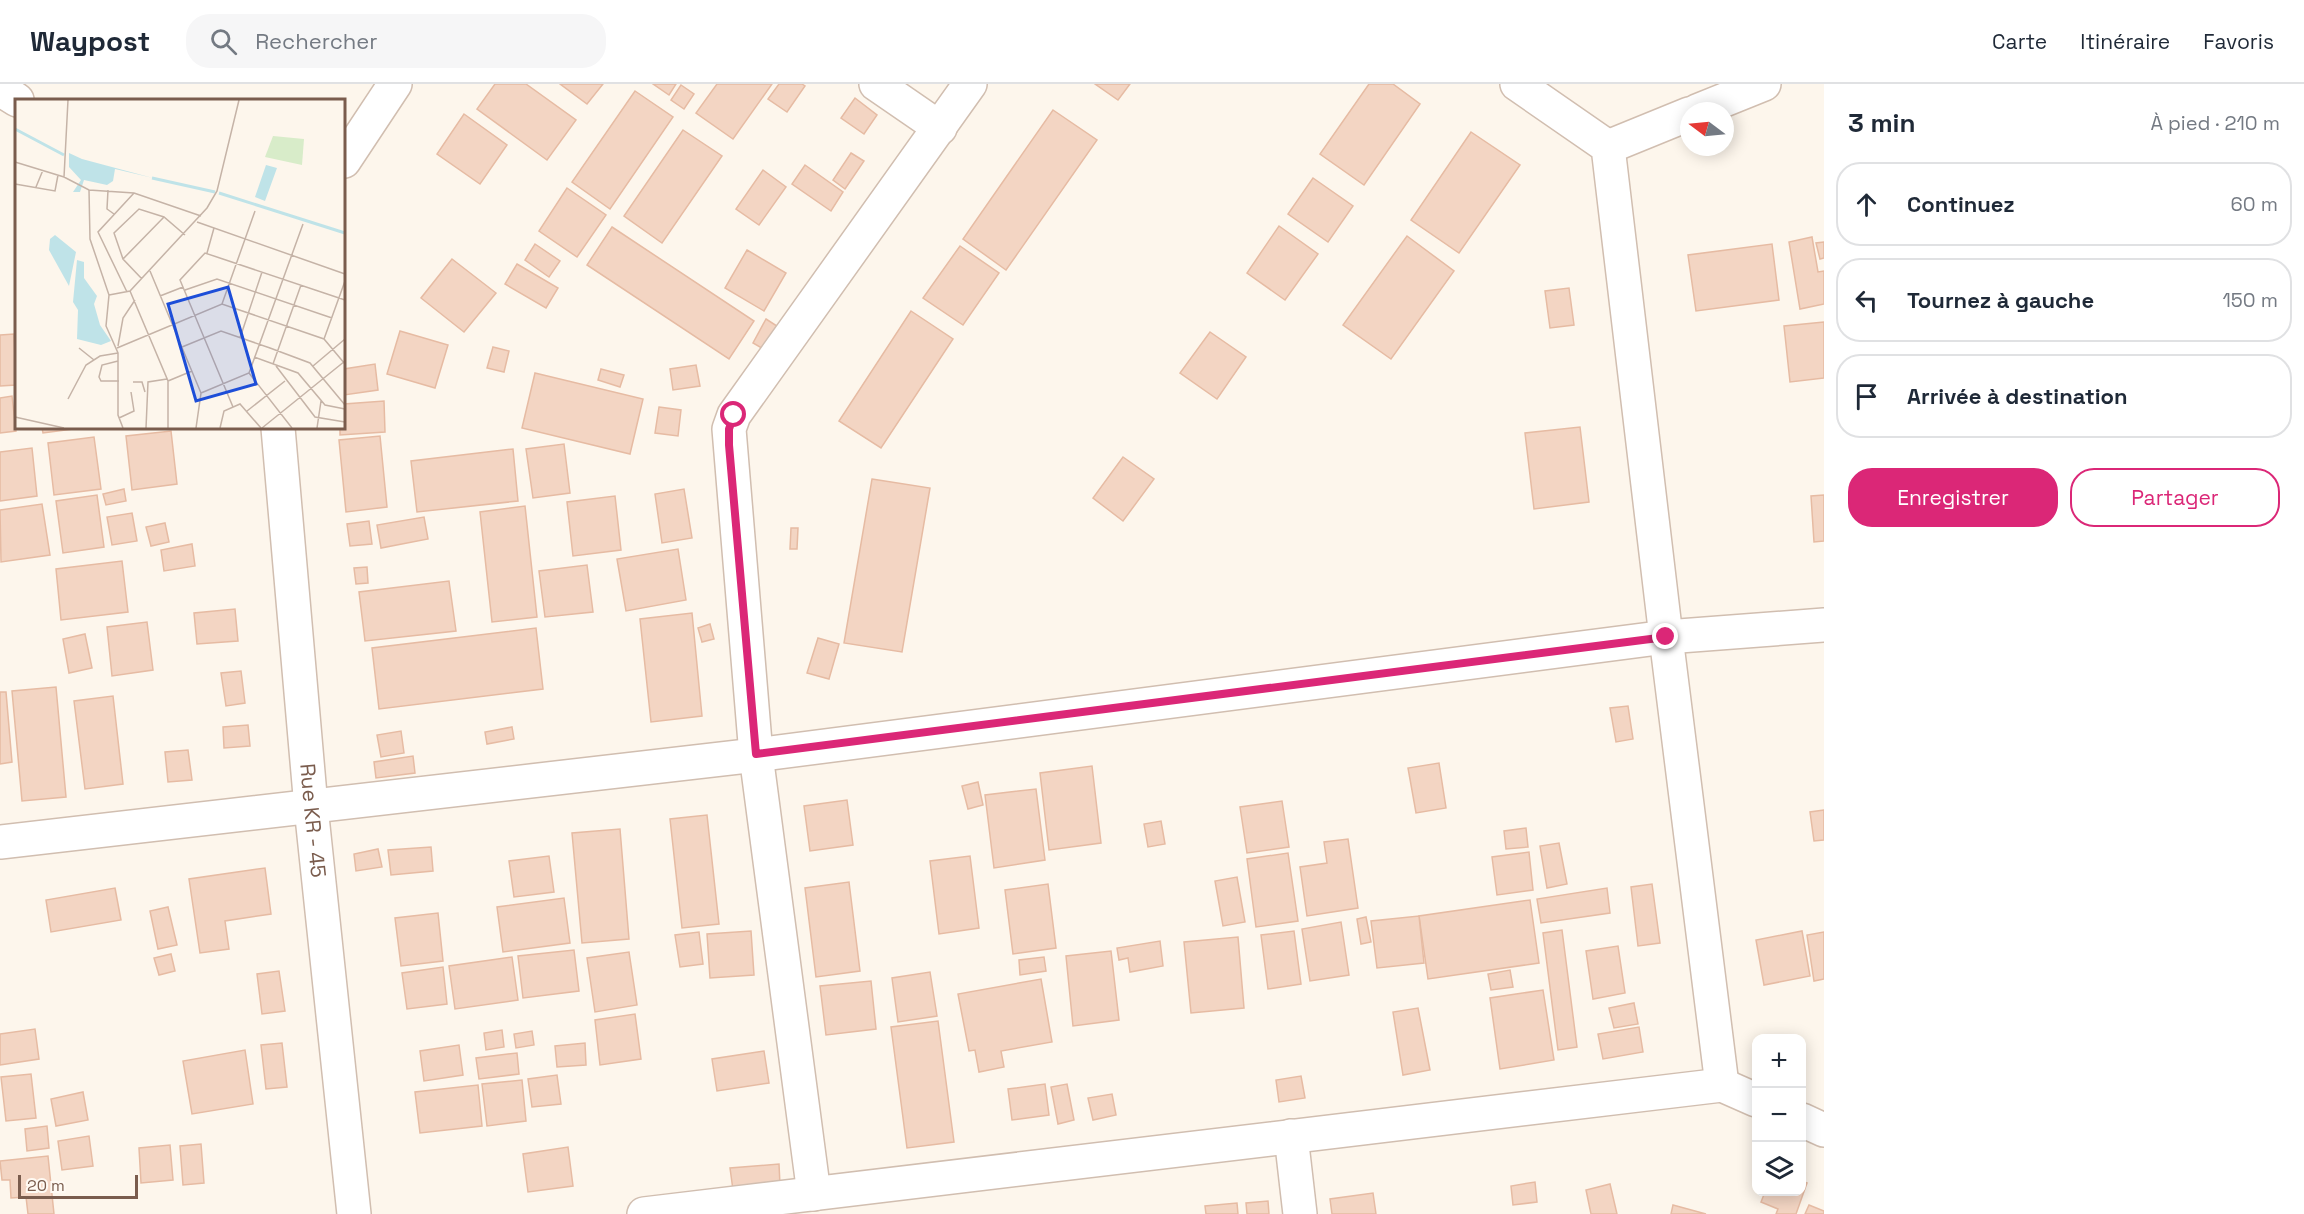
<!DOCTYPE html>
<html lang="fr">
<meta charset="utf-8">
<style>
:root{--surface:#fff;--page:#f6f6f7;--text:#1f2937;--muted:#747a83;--line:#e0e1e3;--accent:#db2777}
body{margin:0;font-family:"Space Grotesk",sans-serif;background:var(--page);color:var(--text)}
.controls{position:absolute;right:18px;bottom:18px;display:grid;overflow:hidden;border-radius:12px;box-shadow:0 3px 15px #0003}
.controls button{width:54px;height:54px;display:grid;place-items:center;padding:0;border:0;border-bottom:2px solid var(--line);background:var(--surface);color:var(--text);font:30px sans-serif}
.compass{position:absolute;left:1680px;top:18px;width:54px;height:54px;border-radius:50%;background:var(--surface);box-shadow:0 3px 15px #0003;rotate:286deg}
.scale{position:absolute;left:18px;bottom:15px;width:120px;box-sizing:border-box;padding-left:6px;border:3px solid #7a5c4d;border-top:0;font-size:16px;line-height:21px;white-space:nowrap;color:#7a5c4d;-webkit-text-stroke:4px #fffaf3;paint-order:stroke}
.stop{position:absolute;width:18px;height:18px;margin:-14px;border:4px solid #db2777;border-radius:50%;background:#fff}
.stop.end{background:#db2777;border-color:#fff;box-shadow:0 2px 6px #0008}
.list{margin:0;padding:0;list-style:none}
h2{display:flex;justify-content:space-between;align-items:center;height:78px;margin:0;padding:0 24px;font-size:26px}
h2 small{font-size:20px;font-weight:400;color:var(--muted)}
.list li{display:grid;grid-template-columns:39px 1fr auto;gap:18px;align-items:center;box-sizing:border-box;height:84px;margin:0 12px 12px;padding:0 12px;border:2px solid var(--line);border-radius:24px}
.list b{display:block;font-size:22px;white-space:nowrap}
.list em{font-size:20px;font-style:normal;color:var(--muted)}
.actions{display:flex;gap:12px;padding:18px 24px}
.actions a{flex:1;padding:14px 0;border:2px solid var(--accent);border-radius:24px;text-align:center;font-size:21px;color:var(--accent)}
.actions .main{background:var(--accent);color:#fff}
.icon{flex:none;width:33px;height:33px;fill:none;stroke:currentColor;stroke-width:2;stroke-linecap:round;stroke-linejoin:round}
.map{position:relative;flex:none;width:1824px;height:1130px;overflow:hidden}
header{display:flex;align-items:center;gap:36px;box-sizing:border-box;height:84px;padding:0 30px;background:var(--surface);border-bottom:2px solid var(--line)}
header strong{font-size:28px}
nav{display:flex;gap:33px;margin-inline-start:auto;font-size:21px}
.search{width:420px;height:54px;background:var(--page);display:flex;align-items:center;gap:15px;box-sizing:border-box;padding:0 21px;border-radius:24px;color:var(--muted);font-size:22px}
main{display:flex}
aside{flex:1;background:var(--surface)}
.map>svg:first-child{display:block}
.building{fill:#f3d5c3;stroke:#e6bba3;stroke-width:1.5}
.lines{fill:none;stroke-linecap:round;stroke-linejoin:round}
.minor-casing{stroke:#d1beb0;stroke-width:36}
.minor{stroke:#fff;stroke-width:33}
.route{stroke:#db2777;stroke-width:8}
.labels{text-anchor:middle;stroke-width:5;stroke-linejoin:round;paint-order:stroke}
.street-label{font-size:21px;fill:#7a5c4d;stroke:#fffaf3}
.inset-river{fill:none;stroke:#bfe3e8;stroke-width:3}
.inset-road{fill:none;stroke:#c5b3a7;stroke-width:1.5}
.view{fill:#1d4ed8;fill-opacity:0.15;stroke:#1d4ed8;stroke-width:3}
.inset-edge{fill:none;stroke:#7a5c4d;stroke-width:3}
</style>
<header>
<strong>Waypost</strong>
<div class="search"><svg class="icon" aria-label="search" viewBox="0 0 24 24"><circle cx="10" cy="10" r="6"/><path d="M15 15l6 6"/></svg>Rechercher</div>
<nav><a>Carte</a><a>Itinéraire</a><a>Favoris</a></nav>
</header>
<main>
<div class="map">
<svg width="1824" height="1130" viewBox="0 0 1824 1130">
<rect width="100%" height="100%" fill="#fdf6ec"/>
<g class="building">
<polygon points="495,0 526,0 576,36 547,76 477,25"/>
<polygon points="560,0 603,0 587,20"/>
<polygon points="653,0 676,0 669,11"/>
<polygon points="717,0 772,0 733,55 696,29"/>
<polygon points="779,0 802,0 805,2 787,28 768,15"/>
<polygon points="1095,0 1130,0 1118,16"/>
<polygon points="1369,0 1393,0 1420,20 1364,101 1320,70"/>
<polygon points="681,1 694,10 684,25 671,16"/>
<polygon points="635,7 673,33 610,125 572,98"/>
<polygon points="855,14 877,31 864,50 841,34"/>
<polygon points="1053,26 1097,56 1006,186 963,155"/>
<polygon points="464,30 507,61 480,100 437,70"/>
<polygon points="683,46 722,72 662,159 624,132"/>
<polygon points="1471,48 1520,81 1459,169 1411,136"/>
<polygon points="851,69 864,77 845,105 833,96"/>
<polygon points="805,81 843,108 831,127 792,100"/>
<polygon points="763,86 786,103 759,141 736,125"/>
<polygon points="1313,94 1353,122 1328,158 1288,130"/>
<polygon points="567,104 606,131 577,173 539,147"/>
<polygon points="1279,142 1318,170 1285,216 1247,189"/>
<polygon points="612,143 754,237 729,275 587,181"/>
<polygon points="1407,152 1454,187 1391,275 1343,241"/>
<polygon points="1812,153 1818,188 1824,187 1824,220 1800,225 1789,158"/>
<polygon points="1824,158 1824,174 1820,175 1816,159"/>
<polygon points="535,160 560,177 549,193 525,176"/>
<polygon points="1772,160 1779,216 1696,227 1688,171"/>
<polygon points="960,162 999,189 963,241 923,214"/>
<polygon points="747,166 786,189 764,227 725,204"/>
<polygon points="452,175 496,209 464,248 421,214"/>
<polygon points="517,180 558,204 546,224 505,200"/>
<polygon points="1569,204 1574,241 1550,244 1545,207"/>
<polygon points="911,227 953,255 881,364 839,337"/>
<polygon points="766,235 780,244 767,267 753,259"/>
<polygon points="1824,238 1824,294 1790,298 1784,242"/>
<polygon points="400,247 448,261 435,304 387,290"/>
<polygon points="1210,248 1246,273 1217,315 1180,289"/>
<polygon points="14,250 16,301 0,302 0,251"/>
<polygon points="493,263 509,267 504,288 487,284"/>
<polygon points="375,280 378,306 344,311 344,285"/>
<polygon points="696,281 700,302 673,306 670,285"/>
<polygon points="601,285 624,291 620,303 598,296"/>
<polygon points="535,289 643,315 630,370 522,344"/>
<polygon points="12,312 16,347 0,349 0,314"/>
<polygon points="384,317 385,348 340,351 340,344 344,344 344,320"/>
<polygon points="659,323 681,326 678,352 655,349"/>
<polygon points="1580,343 1589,418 1534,425 1525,349"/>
<polygon points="42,344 81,344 43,349"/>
<polygon points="171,347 177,400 132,406 126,352"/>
<polygon points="380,352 387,423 346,428 339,356"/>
<polygon points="94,353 101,405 54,411 48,359"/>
<polygon points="564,360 570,409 533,414 526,365"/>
<polygon points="32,364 37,412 0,417 0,368"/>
<polygon points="513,365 518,417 417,428 411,377"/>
<polygon points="1123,373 1154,395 1123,437 1093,414"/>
<polygon points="872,395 930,404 902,568 844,559"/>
<polygon points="124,405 126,417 106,421 103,410"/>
<polygon points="684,405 692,454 662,459 655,410"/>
<polygon points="97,411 104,463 63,469 56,417"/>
<polygon points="1824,411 1824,457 1814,458 1811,412"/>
<polygon points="615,412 621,466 573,472 567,418"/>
<polygon points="42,420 50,471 1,478 0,426"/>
<polygon points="525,422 537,533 492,538 480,428"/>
<polygon points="132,429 137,457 112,461 107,433"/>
<polygon points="424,433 428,455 381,464 377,441"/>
<polygon points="369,437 372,460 350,462 347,440"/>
<polygon points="165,439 169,458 151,462 146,443"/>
<polygon points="791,444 798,444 797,465 790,465"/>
<polygon points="192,460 195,482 164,487 161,466"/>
<polygon points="678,465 686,516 626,527 617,475"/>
<polygon points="122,477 128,528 61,536 56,485"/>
<polygon points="587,481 593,528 545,533 539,487"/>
<polygon points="367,483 368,499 356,500 354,484"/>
<polygon points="449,497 456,547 365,557 359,508"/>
<polygon points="235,525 238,557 197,560 194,529"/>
<polygon points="692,529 702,632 651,638 640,535"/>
<polygon points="147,538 153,586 112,592 107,543"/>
<polygon points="710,540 714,555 702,558 698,544"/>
<polygon points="536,544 543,605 379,625 372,564"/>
<polygon points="85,550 92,584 69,589 63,555"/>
<polygon points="818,554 839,560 829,595 807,589"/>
<polygon points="241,587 245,619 226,622 221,589"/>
<polygon points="56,603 66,713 22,717 12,607"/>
<polygon points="0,608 6,608 12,678 0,680"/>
<polygon points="113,612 123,700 85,705 74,617"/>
<polygon points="1628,622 1633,655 1616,658 1610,624"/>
<polygon points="248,641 250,662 224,664 223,643"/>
<polygon points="512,643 514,655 487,660 485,648"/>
<polygon points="401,647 404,669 381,673 377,651"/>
<polygon points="188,666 192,696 168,698 165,668"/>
<polygon points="413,672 415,689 376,694 374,678"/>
<polygon points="1439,679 1446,724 1416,729 1408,684"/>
<polygon points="1092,682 1101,759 1049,766 1040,689"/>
<polygon points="978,698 983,721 968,725 962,702"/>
<polygon points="1036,705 1045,776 994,784 985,711"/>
<polygon points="847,716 853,761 810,767 804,722"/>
<polygon points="1282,717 1289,763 1247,769 1240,723"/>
<polygon points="1824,726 1824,756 1814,757 1810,728"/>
<polygon points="707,731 719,840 682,844 670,735"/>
<polygon points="1161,737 1165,760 1148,763 1144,740"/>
<polygon points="1526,744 1528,763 1506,765 1504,747"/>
<polygon points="620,745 629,855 582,859 572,749"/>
<polygon points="1348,755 1358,824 1307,832 1300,783 1327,779 1324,758"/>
<polygon points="1559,759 1567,800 1547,804 1540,762"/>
<polygon points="431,763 433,787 391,791 388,766"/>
<polygon points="378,765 382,783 356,787 354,770"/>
<polygon points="1529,768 1533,806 1497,811 1492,773"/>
<polygon points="1288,769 1298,837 1256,843 1247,775"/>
<polygon points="549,772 554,808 514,813 509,777"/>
<polygon points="970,772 979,844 939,850 930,777"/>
<polygon points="265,784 271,830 225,837 229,865 200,869 189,795"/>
<polygon points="1237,793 1245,838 1223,842 1215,797"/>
<polygon points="849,798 860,887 816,893 805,804"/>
<polygon points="1048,800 1056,864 1013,870 1005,806"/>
<polygon points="1652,800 1660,859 1638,862 1631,803"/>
<polygon points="115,804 121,836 51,848 46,816"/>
<polygon points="1607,804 1610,829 1541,839 1537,815"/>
<polygon points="564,814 570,859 503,868 497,823"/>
<polygon points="1530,816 1539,879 1428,895 1419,832"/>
<polygon points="168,823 177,861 158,865 150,827"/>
<polygon points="438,829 443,877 401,882 395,834"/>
<polygon points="1419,832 1424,879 1377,884 1371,837"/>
<polygon points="1366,833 1371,858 1361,860 1357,835"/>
<polygon points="1341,838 1349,891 1310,897 1302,845"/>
<polygon points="1562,846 1577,963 1558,966 1543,849"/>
<polygon points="751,847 754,891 710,894 707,850"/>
<polygon points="1294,847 1301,900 1268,905 1261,851"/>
<polygon points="1802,847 1810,892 1764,901 1756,856"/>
<polygon points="699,848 703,880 680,883 675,851"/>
<polygon points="1824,848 1824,895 1814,897 1807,851"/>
<polygon points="1238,853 1244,924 1191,929 1184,858"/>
<polygon points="1160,857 1163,882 1130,888 1128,874 1119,876 1117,864"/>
<polygon points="1618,862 1625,909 1593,915 1586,867"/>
<polygon points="574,866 579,907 523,914 518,872"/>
<polygon points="1111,867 1119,936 1073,942 1066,872"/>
<polygon points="629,868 637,921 595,928 587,874"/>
<polygon points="171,870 175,887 159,891 154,874"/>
<polygon points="512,873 518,916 455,925 449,882"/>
<polygon points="1044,873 1046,887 1020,891 1019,876"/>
<polygon points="443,883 447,920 407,925 402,889"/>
<polygon points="1510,886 1513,903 1491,906 1488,890"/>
<polygon points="279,887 285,927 262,930 257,890"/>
<polygon points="930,888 937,932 898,938 892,894"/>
<polygon points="1041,895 1052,958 1001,967 1004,983 979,988 975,966 969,967 958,910"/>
<polygon points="871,897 876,945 826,951 820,902"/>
<polygon points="1543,906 1554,976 1500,985 1490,914"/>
<polygon points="1634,919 1638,940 1614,944 1609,924"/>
<polygon points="1418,924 1430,986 1403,991 1393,928"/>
<polygon points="635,930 641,975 600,981 595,936"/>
<polygon points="938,937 954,1058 907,1064 891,943"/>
<polygon points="1639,943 1643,968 1603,975 1598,950"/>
<polygon points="35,945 39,975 0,981 0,950"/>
<polygon points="502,946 504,963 486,966 484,949"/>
<polygon points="532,947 534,961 516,964 514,950"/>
<polygon points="282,959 287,1003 266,1005 261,961"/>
<polygon points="585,959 586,981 557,983 555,962"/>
<polygon points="459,961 463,991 424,997 420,967"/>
<polygon points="245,966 253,1020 192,1030 183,977"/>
<polygon points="764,967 769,999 717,1007 712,975"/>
<polygon points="517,969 519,990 479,995 476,974"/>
<polygon points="31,990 36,1034 6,1037 1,993"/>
<polygon points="557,991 561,1020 532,1023 528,995"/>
<polygon points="1301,992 1305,1014 1279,1018 1276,996"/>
<polygon points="522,996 526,1037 487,1042 482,1000"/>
<polygon points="1045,1000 1049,1031 1012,1036 1008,1005"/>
<polygon points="1067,1000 1074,1036 1058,1040 1051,1003"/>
<polygon points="478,1001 482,1042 420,1049 415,1008"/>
<polygon points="83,1008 88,1036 56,1042 51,1015"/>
<polygon points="1112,1010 1116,1031 1093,1036 1088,1014"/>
<polygon points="47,1042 49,1064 27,1067 25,1045"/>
<polygon points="89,1052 93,1082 62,1086 58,1057"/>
<polygon points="201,1060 204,1099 183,1101 180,1062"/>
<polygon points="170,1061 173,1096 141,1099 139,1064"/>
<polygon points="568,1063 573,1102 528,1108 523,1070"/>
<polygon points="48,1072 54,1130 28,1130 26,1113 11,1114 10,1096 2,1096 0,1077"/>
<polygon points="779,1080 780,1101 733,1106 730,1084"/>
<polygon points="1802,1097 1807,1099 1796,1130 1776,1130 1778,1125 1761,1118 1765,1108 1802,1108"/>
<polygon points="1535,1098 1537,1118 1513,1121 1511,1102"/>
<polygon points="1610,1100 1617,1130 1591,1130 1586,1106"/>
<polygon points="1373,1109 1376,1130 1332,1130 1330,1115"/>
<polygon points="1268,1117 1269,1130 1247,1130 1246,1119"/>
<polygon points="1237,1119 1238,1130 1206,1130 1205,1122"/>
<polygon points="1673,1121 1706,1130 1671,1130"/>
<polygon points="1809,1121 1824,1127 1824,1130 1805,1130"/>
</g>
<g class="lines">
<g class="minor-casing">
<g id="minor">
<polyline points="876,0 940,44"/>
<polyline points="1517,0 1608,63 1666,553 1722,1001"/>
<polyline points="0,5 17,16"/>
<polyline points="1697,27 1764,0"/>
<polyline points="1608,63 1689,30"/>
<polyline points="344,77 395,0"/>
<path id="s1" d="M278,344L311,723L354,1130"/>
<polyline points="0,758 756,671 1666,553 1824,541"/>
<polyline points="1802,1036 1824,1046"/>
<polyline points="1291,1052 1300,1130"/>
<polyline points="814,1110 756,671 729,345 734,331 970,0"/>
<polyline points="644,1130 1722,1001 1756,1016"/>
</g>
</g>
<use href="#minor" class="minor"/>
</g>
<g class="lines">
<polyline class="route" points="734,331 729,345 729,361 756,670 1666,553"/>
</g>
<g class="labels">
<g class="street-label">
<text dy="7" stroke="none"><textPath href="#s1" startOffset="394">Rue KR - 45</textPath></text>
</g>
</g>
<g transform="translate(15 15)">
<rect width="330" height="330" fill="#fdf6ec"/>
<path d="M258,37L289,40L287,66L250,58Z" fill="#d8ecc9"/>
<path d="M54,54L67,60L138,79L100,70L98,82L92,86L69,81L65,93H58L66,81L54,68ZM251,66L262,69L250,102L240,98ZM40,136L61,153L54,187L34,151L35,140ZM62,161L69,163V179L82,197L79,205L85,226L96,242L86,246L62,240L63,211L58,203Z" fill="#bfe3e8"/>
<path class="inset-river" d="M0,30L49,56M137,79L200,93M204,94L330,134"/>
<path class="inset-road" d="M0,63L49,78L74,91L119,94L186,117M49,78L53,1M0,85L40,92L43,76M21,88L28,71M74,91L75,140L94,196L91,227L103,254V316L108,329M93,91L92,110L99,115M182,123L330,175M192,154L199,129M108,160L149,118M135,172L186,294L181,329M127,180L108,160L99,134L124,110L149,118L170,136M170,191L202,180L317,219M115,192L153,282V329M112,193L83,133L119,94M94,196L115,192L192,109L202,92L224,1M145,197L168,188M207,205L240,112M225,239L247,173M309,240L330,182M103,247L108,219L120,201M167,248L206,232L255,249L295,264L330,306M64,249L79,261M102,249L207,205L309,240L330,265M239,258L283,274L310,306L330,310M103,262L87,266L84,278L86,282H104M258,265L286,186M261,267L300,318L330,323M298,267L330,240M234,274L277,329M153,282L177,272M118,283H127L130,293M186,294L234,274L288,125M53,300L71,266L85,257L103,254M218,308L165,181L190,154L330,201M232,312L270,282M0,318L49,329M104,319L119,312L116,293M131,329L133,283L152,280M205,329L209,312L225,305L246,329M247,329L330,262M302,329L306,302"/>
<path class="view" d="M213,188L241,285L181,302L153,205Z"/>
<rect width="330" height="330" class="inset-edge"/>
</g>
</svg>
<div class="controls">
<button>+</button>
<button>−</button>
<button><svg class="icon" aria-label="layers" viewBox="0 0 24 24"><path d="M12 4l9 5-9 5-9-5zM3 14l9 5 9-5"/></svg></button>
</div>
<svg class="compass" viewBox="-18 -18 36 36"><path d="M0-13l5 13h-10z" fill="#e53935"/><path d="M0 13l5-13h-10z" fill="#747a83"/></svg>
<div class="scale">20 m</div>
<div class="stop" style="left:734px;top:331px"></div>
<div class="stop end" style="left:1666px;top:553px"></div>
</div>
<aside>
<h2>3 min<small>À pied · 210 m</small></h2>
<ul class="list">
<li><svg class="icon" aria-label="ahead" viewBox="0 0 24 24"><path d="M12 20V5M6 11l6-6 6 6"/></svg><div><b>Continuez</b></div><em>60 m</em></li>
<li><svg class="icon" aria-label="left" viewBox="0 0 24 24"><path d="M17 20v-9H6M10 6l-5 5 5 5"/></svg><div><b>Tournez à gauche</b></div><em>150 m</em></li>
<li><svg class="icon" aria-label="arrive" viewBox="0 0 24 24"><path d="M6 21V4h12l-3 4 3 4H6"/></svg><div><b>Arrivée à destination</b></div></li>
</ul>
<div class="actions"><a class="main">Enregistrer</a><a>Partager</a></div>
</aside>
</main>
